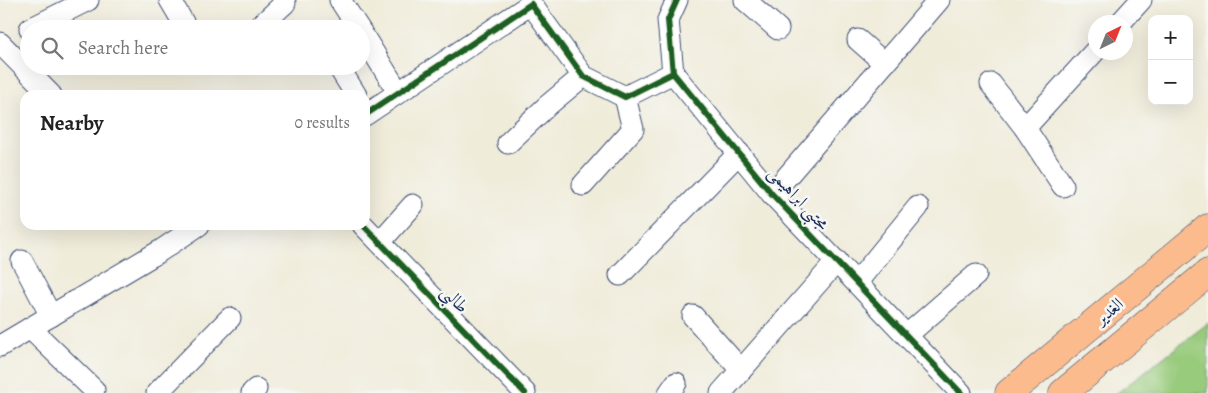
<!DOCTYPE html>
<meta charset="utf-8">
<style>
:root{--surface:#fff;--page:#f6f6f6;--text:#222;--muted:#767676;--line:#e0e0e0}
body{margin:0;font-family:Alegreya,Amiri,serif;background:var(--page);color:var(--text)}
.controls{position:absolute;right:15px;top:15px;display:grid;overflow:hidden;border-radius:10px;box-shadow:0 5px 20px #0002}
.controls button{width:45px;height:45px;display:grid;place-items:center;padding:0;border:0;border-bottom:1px solid var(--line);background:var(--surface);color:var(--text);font:25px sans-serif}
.compass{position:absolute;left:1088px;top:15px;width:45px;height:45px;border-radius:50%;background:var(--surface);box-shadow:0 5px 20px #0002;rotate:43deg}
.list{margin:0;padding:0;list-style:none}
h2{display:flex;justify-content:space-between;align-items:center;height:65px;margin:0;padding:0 20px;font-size:21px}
h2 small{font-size:16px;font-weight:400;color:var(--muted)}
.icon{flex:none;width:28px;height:28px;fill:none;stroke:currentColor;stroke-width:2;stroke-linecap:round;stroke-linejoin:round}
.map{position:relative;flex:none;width:1208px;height:393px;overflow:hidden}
.search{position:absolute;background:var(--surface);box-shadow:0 5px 20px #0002;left:20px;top:20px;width:350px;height:55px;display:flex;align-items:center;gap:12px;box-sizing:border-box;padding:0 18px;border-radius:28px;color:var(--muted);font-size:19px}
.panel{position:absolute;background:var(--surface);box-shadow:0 5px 20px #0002;left:20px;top:90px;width:350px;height:140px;border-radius:15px}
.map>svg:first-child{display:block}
.green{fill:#98cb7c;stroke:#5a7d6d}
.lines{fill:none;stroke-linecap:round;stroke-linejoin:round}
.minor-casing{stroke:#3b4b71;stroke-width:23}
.major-casing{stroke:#3b4b71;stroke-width:29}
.minor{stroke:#fff;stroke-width:21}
.major{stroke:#fbbb8d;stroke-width:28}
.cycleway-casing{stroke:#f6f6f2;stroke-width:9}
.cycleway{stroke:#1b5e20;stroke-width:6}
.labels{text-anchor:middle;stroke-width:5;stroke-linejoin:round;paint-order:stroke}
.street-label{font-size:18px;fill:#1b2f5e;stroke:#f6f6f2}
</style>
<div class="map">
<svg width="1208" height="393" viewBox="0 0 1208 393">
<rect width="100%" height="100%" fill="#f6f6f2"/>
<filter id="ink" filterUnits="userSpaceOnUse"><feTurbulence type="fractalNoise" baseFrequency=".02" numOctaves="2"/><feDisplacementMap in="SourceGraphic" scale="10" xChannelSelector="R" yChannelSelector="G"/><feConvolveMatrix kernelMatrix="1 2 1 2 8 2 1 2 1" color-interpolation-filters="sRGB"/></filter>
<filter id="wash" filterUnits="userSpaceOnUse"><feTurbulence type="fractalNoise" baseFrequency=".0096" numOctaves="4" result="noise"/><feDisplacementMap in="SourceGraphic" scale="20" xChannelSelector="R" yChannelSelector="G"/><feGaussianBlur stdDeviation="1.12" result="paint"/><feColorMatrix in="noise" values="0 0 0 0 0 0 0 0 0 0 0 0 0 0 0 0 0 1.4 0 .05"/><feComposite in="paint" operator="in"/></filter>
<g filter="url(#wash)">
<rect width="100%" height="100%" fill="#f0ecda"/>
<polygon class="green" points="1208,323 1208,393 1117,393"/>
</g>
<g filter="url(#ink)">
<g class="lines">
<g class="minor-casing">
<g id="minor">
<polyline points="170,0 187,29"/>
<polyline points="340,0 359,29"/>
<polyline points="677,0 668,20 673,73 772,194 961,393"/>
<polyline points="745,0 778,29"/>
<polyline points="1121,22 1141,0"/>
<polyline points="30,29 88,0"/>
<polyline points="257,29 285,3 283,0"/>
<polyline points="361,32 398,92"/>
<polyline points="858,40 884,63"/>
<polyline points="0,43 51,95"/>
<polyline points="338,66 356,95"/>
<polyline points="991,84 1025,128 1063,186"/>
<polyline points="365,115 531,4 583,76 625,97 673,73"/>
<polyline points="1025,128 1096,50"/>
<polyline points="508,143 547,106 583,76"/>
<polyline points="583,185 633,129 625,97"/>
<polyline points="772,194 939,0"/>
<polyline points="363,225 525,393"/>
<polyline points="380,242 413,205"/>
<polyline points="22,261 51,316"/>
<polyline points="620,275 739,153"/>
<polyline points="857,282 918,207"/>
<polyline points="693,316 741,370"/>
<polyline points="30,328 94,390"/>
<polyline points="907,335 976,275"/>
<polyline points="0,346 160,251 199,225"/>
<polyline points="157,393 230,318"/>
<polyline points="252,393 256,389"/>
<polyline points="669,393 676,383"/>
<polyline points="721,393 837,261"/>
</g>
</g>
<g class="major-casing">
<g id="major">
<polyline points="1009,393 1208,228"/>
<polyline points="1063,393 1208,273"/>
</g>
</g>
<use href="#minor" class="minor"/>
<use href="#major" class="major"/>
<g class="cycleway-casing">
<g id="cycleway">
<polyline points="677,0 668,20 673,73 772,194 961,393"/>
<polyline points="365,115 531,4 583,76 625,97 673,73"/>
<polyline points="363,225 525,393"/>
</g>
</g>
<use href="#cycleway" class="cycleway"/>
</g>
</g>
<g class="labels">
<g class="street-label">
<text transform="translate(799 198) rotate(47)" y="6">مجتبی ابراهیمی</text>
<text transform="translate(455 299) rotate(46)" y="6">طالبی</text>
<text transform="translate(1109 311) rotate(-40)" y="6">الغدیر</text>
</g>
</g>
</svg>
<div class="controls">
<button>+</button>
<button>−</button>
</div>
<svg class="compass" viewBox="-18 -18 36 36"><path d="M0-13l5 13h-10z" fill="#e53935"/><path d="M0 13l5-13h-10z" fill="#767676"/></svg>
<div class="search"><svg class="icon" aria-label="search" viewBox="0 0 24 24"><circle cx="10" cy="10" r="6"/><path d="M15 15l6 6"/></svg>Search here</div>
<section class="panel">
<h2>Nearby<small>0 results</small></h2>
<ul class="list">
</ul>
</section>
</div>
